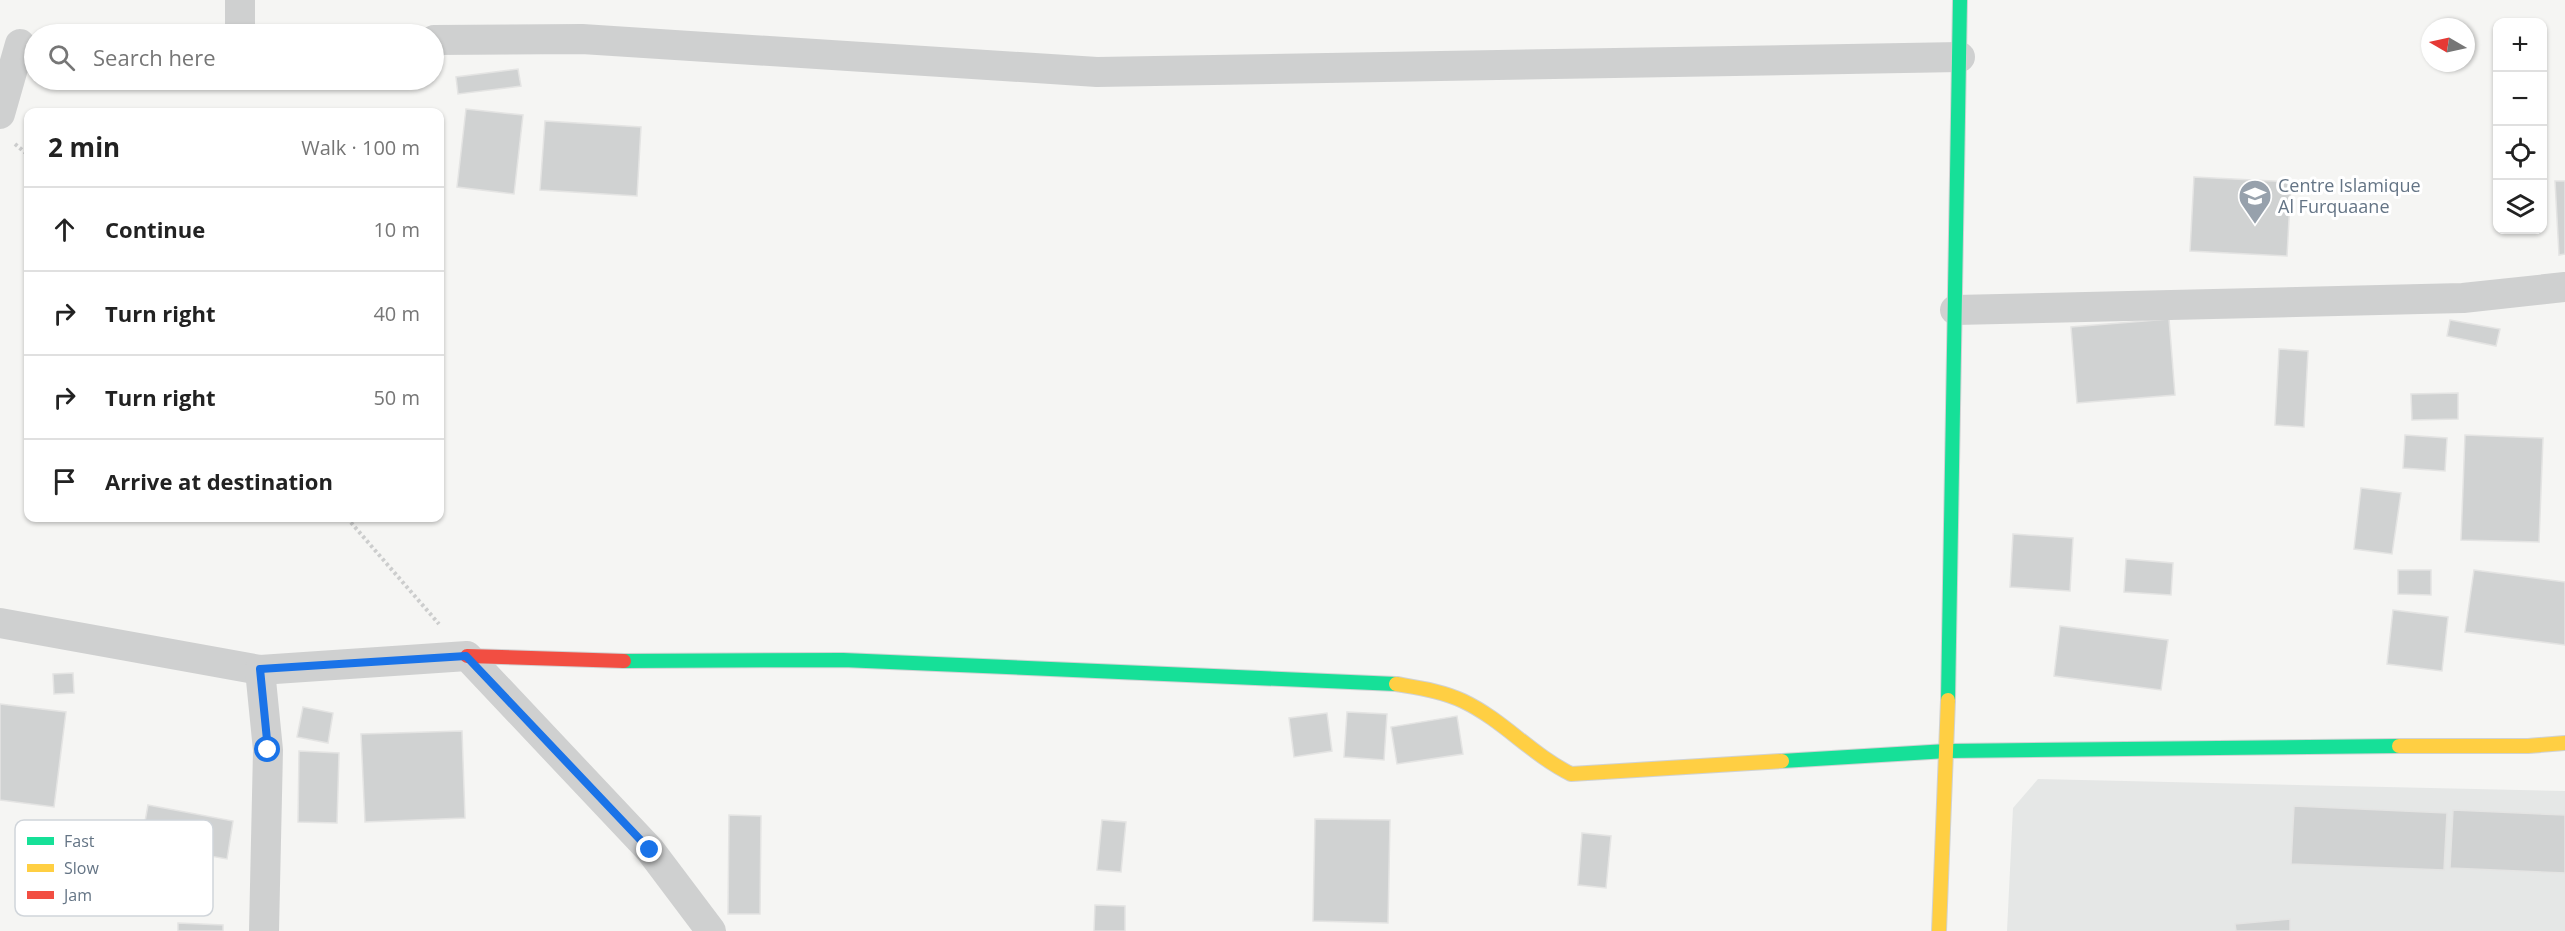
<!DOCTYPE html>
<meta charset="utf-8">
<style>
:root{--surface:#fff;--page:#f6f6f6;--text:#222;--muted:#767676;--line:#e0e0e0}
body{margin:0;font-family:"Open Sans",sans-serif;background:var(--page);color:var(--text)}
.controls{position:absolute;right:18px;top:18px;display:grid;overflow:hidden;border-radius:12px;box-shadow:0 2px 4px #0004}
.controls button{width:54px;height:54px;display:grid;place-items:center;padding:0;border:0;border-bottom:2px solid var(--line);background:var(--surface);color:var(--text);font:30px sans-serif}
.compass{position:absolute;left:2421px;top:18px;width:54px;height:54px;border-radius:50%;background:var(--surface);box-shadow:0 2px 4px #0004;rotate:279deg}
.stop{position:absolute;width:18px;height:18px;margin:-14px;border:4px solid #1a73e8;border-radius:50%;background:#fff}
.stop.end{background:#1a73e8;border-color:#fff;box-shadow:0 2px 6px #0008}
.list{margin:0;padding:0;list-style:none}
h2{display:flex;justify-content:space-between;align-items:center;height:78px;margin:0;padding:0 24px;font-size:26px}
h2 small{font-size:20px;font-weight:400;color:var(--muted)}
.list li{display:grid;grid-template-columns:39px 1fr auto;gap:18px;align-items:center;box-sizing:border-box;height:84px;padding:0 24px;border-top:2px solid var(--line)}
.list b{display:block;font-size:22px;white-space:nowrap}
.list em{font-size:20px;font-style:normal;color:var(--muted)}
.icon{flex:none;width:33px;height:33px;fill:none;stroke:currentColor;stroke-width:2;stroke-linecap:round;stroke-linejoin:round}
.map{position:relative;flex:none;width:2565px;height:931px;overflow:hidden}
.search{position:absolute;background:var(--surface);box-shadow:0 2px 4px #0004;left:24px;top:24px;width:420px;height:66px;display:flex;align-items:center;gap:15px;box-sizing:border-box;padding:0 21px;border-radius:33px;color:var(--muted);font-size:22px}
.panel{position:absolute;background:var(--surface);box-shadow:0 2px 4px #0004;left:24px;top:108px;width:420px;height:414px;border-radius:12px}
.map>svg:first-child{display:block}
.built{fill:#e5e7e6}
.building{fill:#d0d2d2;stroke:#e4e4e3;stroke-width:1.5}
.lines{fill:none;stroke-linecap:round;stroke-linejoin:round}
.fast-casing{stroke:#d0d2d3;stroke-width:16}
.slow-casing{stroke:#d0d2d3;stroke-width:16}
.jam-casing{stroke:#d0d2d3;stroke-width:16}
.path{stroke:#cccdcd;stroke-width:4;stroke-dasharray:3 3;stroke-linecap:butt}
.street{stroke:#cfd0d0;stroke-width:30}
.fast{stroke:#16e098;stroke-width:14}
.slow{stroke:#ffcf43;stroke-width:14}
.jam{stroke:#f24e42;stroke-width:14}
.route{stroke:#1a73e8;stroke-width:8}
.labels{text-anchor:middle;stroke-width:6;stroke-linejoin:round;paint-order:stroke}
.poi-label{font-size:18px;fill:#647485;stroke:#fff;text-anchor:start}
.key{fill:#fff;stroke:#d0d5da;stroke-width:1.5}
.key-label{font-size:16px;fill:#647485}
</style>
<div class="map">
<svg width="2565" height="931" viewBox="0 0 2565 931">
<rect width="100%" height="100%" fill="#f5f5f3"/>
<polygon class="built" points="2038,779 2565,791 2565,931 2007,931 2013,808"/>
<g class="building">
<polygon points="518,69 521,86 458,94 456,77"/>
<polygon points="466,109 523,115 514,194 457,187"/>
<polygon points="545,121 641,127 637,196 540,190"/>
<polygon points="2194,177 2291,182 2287,256 2190,251"/>
<polygon points="2555,181 2565,181 2565,254 2559,255"/>
<polygon points="2169,319 2175,395 2077,403 2071,327"/>
<polygon points="2450,320 2500,329 2496,346 2447,336"/>
<polygon points="2279,349 2308,351 2304,427 2275,425"/>
<polygon points="2458,393 2458,419 2412,420 2411,394"/>
<polygon points="2405,435 2447,438 2445,471 2403,468"/>
<polygon points="2465,435 2543,438 2539,542 2461,540"/>
<polygon points="2361,488 2401,493 2392,554 2354,549"/>
<polygon points="2013,534 2073,538 2070,591 2010,587"/>
<polygon points="2126,559 2173,563 2171,595 2124,592"/>
<polygon points="2398,570 2431,570 2431,595 2398,594"/>
<polygon points="2474,570 2565,582 2565,645 2465,632"/>
<polygon points="2393,610 2448,617 2442,671 2387,664"/>
<polygon points="2060,626 2168,640 2161,690 2054,676"/>
<polygon points="73,673 74,693 54,694 53,674"/>
<polygon points="0,704 66,712 54,807 0,800"/>
<polygon points="303,707 333,713 328,743 297,737"/>
<polygon points="1347,712 1387,714 1384,760 1344,757"/>
<polygon points="1327,713 1332,751 1294,757 1289,718"/>
<polygon points="1457,716 1463,754 1397,764 1391,727"/>
<polygon points="462,731 465,818 365,822 361,734"/>
<polygon points="299,751 339,753 337,823 298,822"/>
<polygon points="148,805 233,821 227,859 141,844"/>
<polygon points="2294,806 2447,813 2444,870 2291,864"/>
<polygon points="2453,810 2565,815 2565,873 2450,868"/>
<polygon points="729,815 761,816 760,914 728,914"/>
<polygon points="1315,819 1390,820 1388,923 1313,921"/>
<polygon points="1102,820 1126,822 1121,872 1097,870"/>
<polygon points="1582,833 1611,836 1606,888 1578,885"/>
<polygon points="1095,905 1125,906 1125,931 1094,931"/>
<polygon points="2290,919 2290,931 2236,931 2235,924"/>
<polygon points="178,923 223,925 223,931 178,931"/>
</g>
<g class="lines">
<g class="fast-casing">
<g id="fast">
<polyline points="624,661 843,660 1396,684"/>
<polyline points="1948,700 1960,0"/>
<polyline points="1782,761 1947,751 2399,746"/>
</g>
</g>
<g class="slow-casing">
<g id="slow">
<path d="M1396,684C1419,688 1442,691 1463,701C1503,720 1532,755 1571,774L1782,761"/>
<polyline points="2399,746 2528,746 2565,743"/>
<polyline points="1939,931 1948,700"/>
</g>
</g>
<g class="jam-casing">
<polyline id="jam" points="467,656 624,661"/>
</g>
<g class="path">
<polyline points="15,144 28,155"/>
<polyline points="347,518 439,624"/>
</g>
<g class="street">
<polyline points="240,34 240,0"/>
<polyline points="434,40 582,39 1097,72 1960,57"/>
<polyline points="0,114 20,44"/>
<polyline points="1955,310 2463,298 2565,287"/>
<polyline points="0,623 260,670 467,656 650,850 711,931"/>
<polyline points="260,670 268,750 264,931"/>
</g>
<use href="#fast" class="fast"/>
<use href="#slow" class="slow"/>
<use href="#jam" class="jam"/>
</g>
<g class="lines">
<polyline class="route" points="268,750 260,669 466,656 650,850"/>
</g>
<defs>
<g id="school-pin" transform="scale(1.725)"><path d="M0 17L-7.5 6A9.5 9.5 0 1 1 7.5 6Z" fill="#97a1ac" stroke="#fff"/><path d="M0-5L7-2L0 1L-7-2ZM-4 1L0 2.5L4 1V4Q0 6-4 4Z" fill="#fff"/></g>
</defs>
<g fill-rule="evenodd">
<use href="#school-pin" x="2255" y="196"/>
</g>
<g class="labels">
<g class="poi-label">
<text x="2278" y="192">Centre Islamique<tspan x="2278" dy="21">Al Furquaane</tspan></text>
</g>
</g>
<rect x="15" y="820" width="198" height="96" rx="9" class="key"/>
<rect x="27" y="837" width="27" height="8" fill="#16e098"/>
<rect x="27" y="864" width="27" height="8" fill="#ffcf43"/>
<rect x="27" y="891" width="27" height="8" fill="#f24e42"/>
<g class="key-label">
<text x="64" y="847">Fast</text>
<text x="64" y="874">Slow</text>
<text x="64" y="901">Jam</text>
</g>
</svg>
<div class="controls">
<button>+</button>
<button>−</button>
<button><svg class="icon" aria-label="locate" viewBox="0 0 24 24"><circle cx="12" cy="12" r="6"/><path d="M12 2v4M12 18v4M2 12h4M18 12h4"/></svg></button>
<button><svg class="icon" aria-label="layers" viewBox="0 0 24 24"><path d="M12 4l9 5-9 5-9-5zM3 14l9 5 9-5"/></svg></button>
</div>
<svg class="compass" viewBox="-18 -18 36 36"><path d="M0-13l5 13h-10z" fill="#e53935"/><path d="M0 13l5-13h-10z" fill="#767676"/></svg>
<div class="stop" style="left:268px;top:750px"></div>
<div class="stop end" style="left:650px;top:850px"></div>
<div class="search"><svg class="icon" aria-label="search" viewBox="0 0 24 24"><circle cx="10" cy="10" r="6"/><path d="M15 15l6 6"/></svg>Search here</div>
<section class="panel">
<h2>2 min<small>Walk · 100 m</small></h2>
<ul class="list">
<li><svg class="icon" aria-label="ahead" viewBox="0 0 24 24"><path d="M12 20V5M6 11l6-6 6 6"/></svg><div><b>Continue</b></div><em>10 m</em></li>
<li><svg class="icon" aria-label="right" viewBox="0 0 24 24"><path d="M7 20v-9h11M14 6l5 5-5 5"/></svg><div><b>Turn right</b></div><em>40 m</em></li>
<li><svg class="icon" aria-label="right" viewBox="0 0 24 24"><path d="M7 20v-9h11M14 6l5 5-5 5"/></svg><div><b>Turn right</b></div><em>50 m</em></li>
<li><svg class="icon" aria-label="arrive" viewBox="0 0 24 24"><path d="M6 21V4h12l-3 4 3 4H6"/></svg><div><b>Arrive at destination</b></div></li>
</ul>
</section>
</div>
